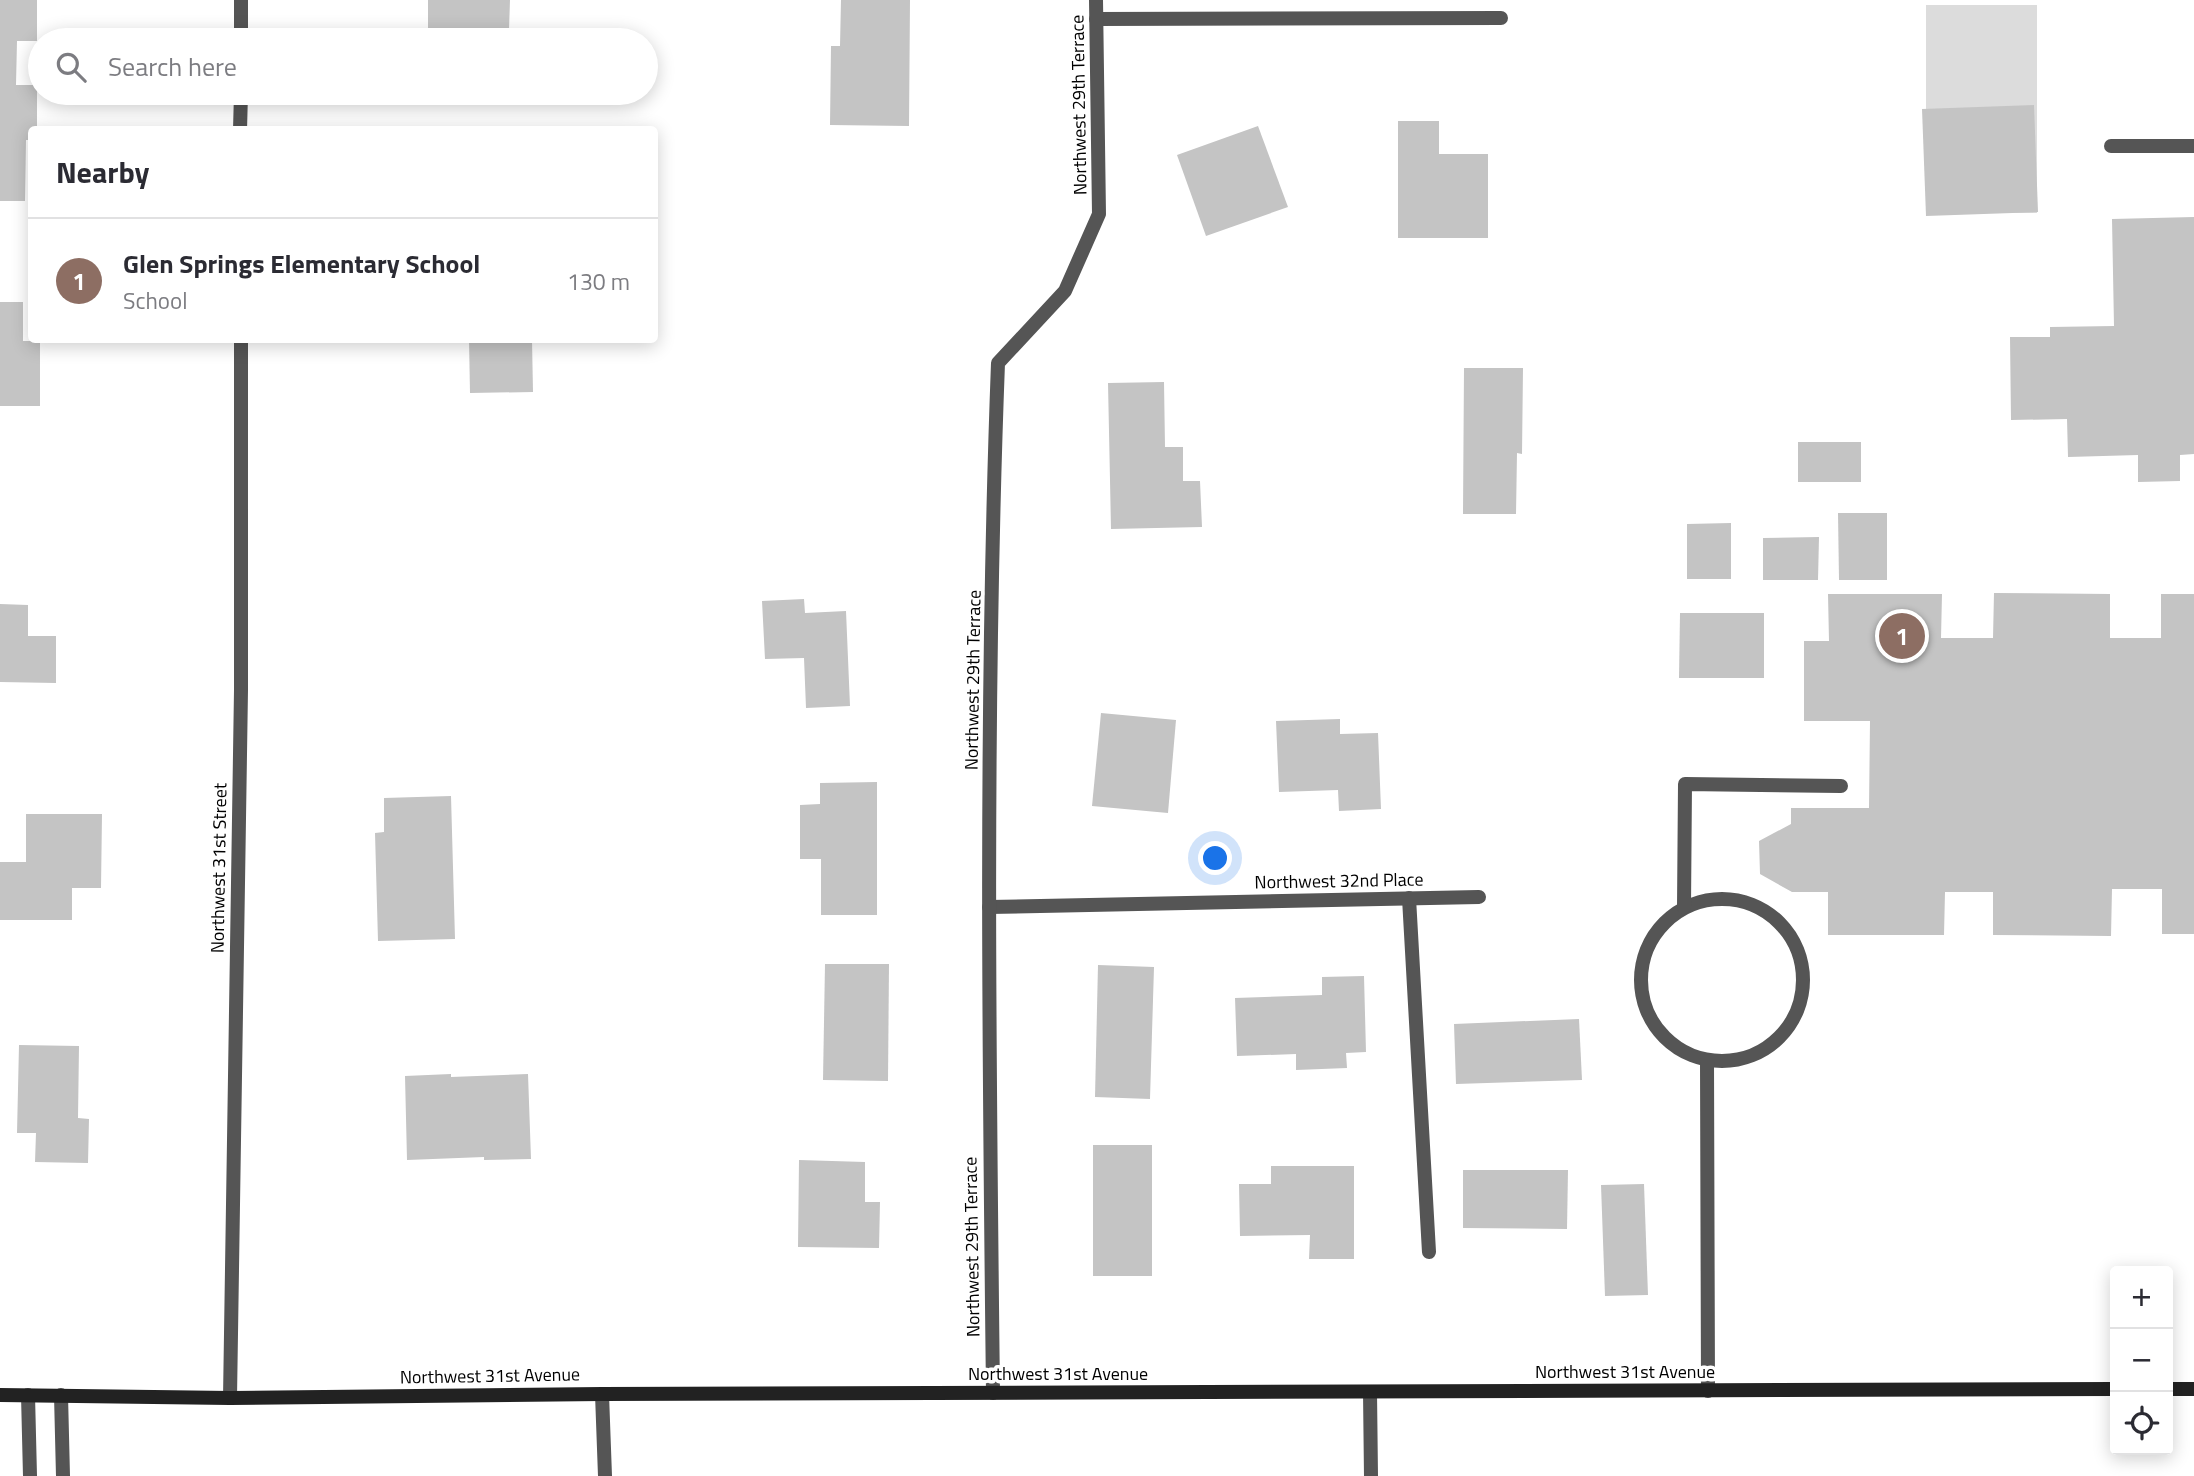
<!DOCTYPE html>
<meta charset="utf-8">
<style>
:root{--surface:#fff;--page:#f7f7f7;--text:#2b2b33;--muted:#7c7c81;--line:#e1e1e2;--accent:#000}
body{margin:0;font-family:"Titillium Web",sans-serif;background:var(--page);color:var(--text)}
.controls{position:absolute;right:21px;bottom:21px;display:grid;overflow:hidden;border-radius:7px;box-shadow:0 4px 18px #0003}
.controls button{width:63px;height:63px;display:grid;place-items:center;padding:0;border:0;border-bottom:2px solid var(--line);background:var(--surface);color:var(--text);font:35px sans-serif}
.you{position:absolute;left:1216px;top:859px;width:24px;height:24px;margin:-18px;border:5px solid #fff;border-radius:50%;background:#1a73e8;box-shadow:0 0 0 10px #1a73e833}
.badge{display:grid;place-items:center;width:46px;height:46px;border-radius:50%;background:var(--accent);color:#fff;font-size:23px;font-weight:700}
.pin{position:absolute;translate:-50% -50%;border:4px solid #fff;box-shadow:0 2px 7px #0006}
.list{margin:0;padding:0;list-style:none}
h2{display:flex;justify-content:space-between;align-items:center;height:91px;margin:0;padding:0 28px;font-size:30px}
h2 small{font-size:23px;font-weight:400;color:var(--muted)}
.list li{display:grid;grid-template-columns:46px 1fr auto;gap:21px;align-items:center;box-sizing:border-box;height:126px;padding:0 28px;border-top:2px solid var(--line)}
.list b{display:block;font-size:26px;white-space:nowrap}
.list p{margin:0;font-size:23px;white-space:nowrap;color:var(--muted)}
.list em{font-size:23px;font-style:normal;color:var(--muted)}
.icon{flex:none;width:38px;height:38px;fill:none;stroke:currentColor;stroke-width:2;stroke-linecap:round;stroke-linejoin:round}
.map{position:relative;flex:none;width:2194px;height:1476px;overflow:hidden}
.search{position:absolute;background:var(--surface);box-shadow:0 4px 18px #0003;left:28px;top:28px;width:630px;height:77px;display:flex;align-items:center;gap:18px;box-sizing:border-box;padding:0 24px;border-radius:38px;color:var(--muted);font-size:26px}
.panel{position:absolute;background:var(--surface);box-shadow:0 4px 18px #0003;left:28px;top:126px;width:630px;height:217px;border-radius:7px}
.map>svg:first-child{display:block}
.green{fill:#dcdcdc}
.building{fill:#c4c4c4}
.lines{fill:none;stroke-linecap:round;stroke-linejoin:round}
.lane{stroke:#555;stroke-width:14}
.street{stroke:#555;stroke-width:14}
.secondary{stroke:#222;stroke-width:14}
.labels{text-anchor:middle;stroke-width:7;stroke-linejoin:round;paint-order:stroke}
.street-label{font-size:18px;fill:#000;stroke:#fff}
</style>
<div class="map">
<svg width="2194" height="1476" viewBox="0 0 2194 1476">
<rect width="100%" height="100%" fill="#fff"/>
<rect class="green" x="1926" y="5" width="111" height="208"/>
<g class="building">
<polygon points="0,0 37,0 37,41 17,41 16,85 37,85 37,130 32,130 32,140 26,140 25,201 0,201"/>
<polygon points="428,0 510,0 509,30 428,28"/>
<polygon points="841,0 910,0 909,126 830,125 831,46 840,46"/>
<polygon points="2034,105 2038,212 1926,216 1922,109"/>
<polygon points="1398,121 1439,121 1439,154 1488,154 1488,238 1398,238"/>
<polygon points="1258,126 1288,207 1206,236 1177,155"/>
<polygon points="2194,217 2194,454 2180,455 2180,481 2138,482 2138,455 2068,457 2067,419 2011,420 2010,337 2050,337 2050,327 2114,326 2112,219"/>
<polygon points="0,302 23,302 23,341 40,341 40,406 0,406"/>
<polygon points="469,340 532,340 533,392 470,393"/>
<polygon points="1464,368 1523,368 1522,454 1517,453 1516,514 1463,514"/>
<polygon points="1164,382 1165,447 1183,447 1183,481 1200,481 1202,527 1111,529 1108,383"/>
<rect x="1798" y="442" width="63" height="40"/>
<polygon points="1838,513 1887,513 1887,580 1839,580"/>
<polygon points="1731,523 1731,579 1687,579 1687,524"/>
<polygon points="1819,537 1818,580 1763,580 1763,538"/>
<polygon points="1994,593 2110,594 2110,638 2161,638 2161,594 2194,594 2194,934 2162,934 2162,889 2112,889 2111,936 1993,935 1993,892 1945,892 1944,935 1828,935 1828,892 1792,892 1760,874 1759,841 1791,824 1791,808 1869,808 1870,721 1804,721 1804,641 1829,641 1828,594 1942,594 1941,638 1993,638"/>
<polygon points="804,599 805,613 846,611 850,706 806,708 804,658 765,659 762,601"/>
<polygon points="0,604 28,605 28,636 56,636 56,683 0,682"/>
<polygon points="1680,613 1764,613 1764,678 1679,678"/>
<polygon points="1101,713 1176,720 1168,813 1092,806"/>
<polygon points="1340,719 1340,734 1378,733 1381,809 1339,811 1338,790 1279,792 1276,721"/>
<polygon points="877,782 877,915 821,915 821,859 800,859 800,805 820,804 820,783"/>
<polygon points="451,796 455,939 378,941 375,833 384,832 384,798"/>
<polygon points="26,814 102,814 101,888 72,888 72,920 0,920 0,862 26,862"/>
<polygon points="825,964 889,964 888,1081 823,1080"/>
<polygon points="1098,965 1154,967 1150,1099 1095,1097"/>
<polygon points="1364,976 1366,1052 1346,1053 1347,1068 1296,1070 1296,1054 1237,1056 1235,998 1322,995 1322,977"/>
<polygon points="1579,1019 1582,1080 1456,1084 1454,1024"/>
<polygon points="19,1045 79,1046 78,1118 89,1119 88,1163 35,1162 36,1133 17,1133"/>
<polygon points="451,1074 451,1077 528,1074 531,1159 484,1160 484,1157 407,1160 405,1076"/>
<rect x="1093" y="1145" width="59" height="131"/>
<polygon points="799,1160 865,1162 865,1202 880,1202 879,1248 798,1247"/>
<polygon points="1271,1166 1354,1166 1354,1259 1309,1259 1310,1235 1240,1236 1239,1184 1271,1184"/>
<polygon points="1463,1170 1568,1170 1567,1229 1463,1228"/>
<polygon points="1644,1184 1648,1295 1605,1296 1601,1185"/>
</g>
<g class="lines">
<g class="lane">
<polyline points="2111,146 2194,146"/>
<polyline points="1409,898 1429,1252"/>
<circle cx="1722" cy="980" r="81"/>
<polyline points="1684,907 1685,784 1841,786"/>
<polyline points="1707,1061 1708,1391"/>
</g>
<g class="street">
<polyline points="1096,19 1501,18"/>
<polyline points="241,40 241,0"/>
<polyline points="240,130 241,93"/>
<polyline points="989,907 1479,897"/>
<polyline points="1370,1392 1371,1476"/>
<path d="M993,1393C989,1050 985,706 998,363L1065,291L1099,214L1096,0"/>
<polyline points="602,1394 605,1476"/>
<polyline points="28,1395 30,1476"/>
<polyline points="61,1395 63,1476"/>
<polyline points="230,1398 241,690 241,340"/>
</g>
<g class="secondary">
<polyline points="2168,1389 2194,1389"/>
<polyline points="0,1395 230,1398 602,1394 2115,1389"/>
</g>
</g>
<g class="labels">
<g class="street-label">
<text transform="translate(1079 105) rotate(-91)" y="6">Northwest 29th Terrace</text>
<text transform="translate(973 680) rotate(-89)" y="6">Northwest 29th Terrace</text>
<text transform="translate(219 868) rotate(-89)" y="6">Northwest 31st Street</text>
<text transform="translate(1339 881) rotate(-1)" y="6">Northwest 32nd Place</text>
<text transform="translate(972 1247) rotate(-91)" y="6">Northwest 29th Terrace</text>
<text x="1625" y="1378">Northwest 31st Avenue</text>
<text x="1058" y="1380">Northwest 31st Avenue</text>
<text transform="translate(490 1376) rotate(-1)" y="6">Northwest 31st Avenue</text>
</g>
</g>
</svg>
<div class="controls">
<button>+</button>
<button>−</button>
<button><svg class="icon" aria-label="locate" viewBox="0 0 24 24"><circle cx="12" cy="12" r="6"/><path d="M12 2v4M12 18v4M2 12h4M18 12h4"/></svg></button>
</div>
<div class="you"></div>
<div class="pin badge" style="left:1902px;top:636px;background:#8d6e63">1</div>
<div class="search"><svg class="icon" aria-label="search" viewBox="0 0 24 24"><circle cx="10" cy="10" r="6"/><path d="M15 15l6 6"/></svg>Search here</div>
<section class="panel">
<h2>Nearby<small></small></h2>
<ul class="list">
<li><span class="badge" style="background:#8d6e63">1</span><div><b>Glen Springs Elementary School</b><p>School</p></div><em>130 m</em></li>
</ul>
</section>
</div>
